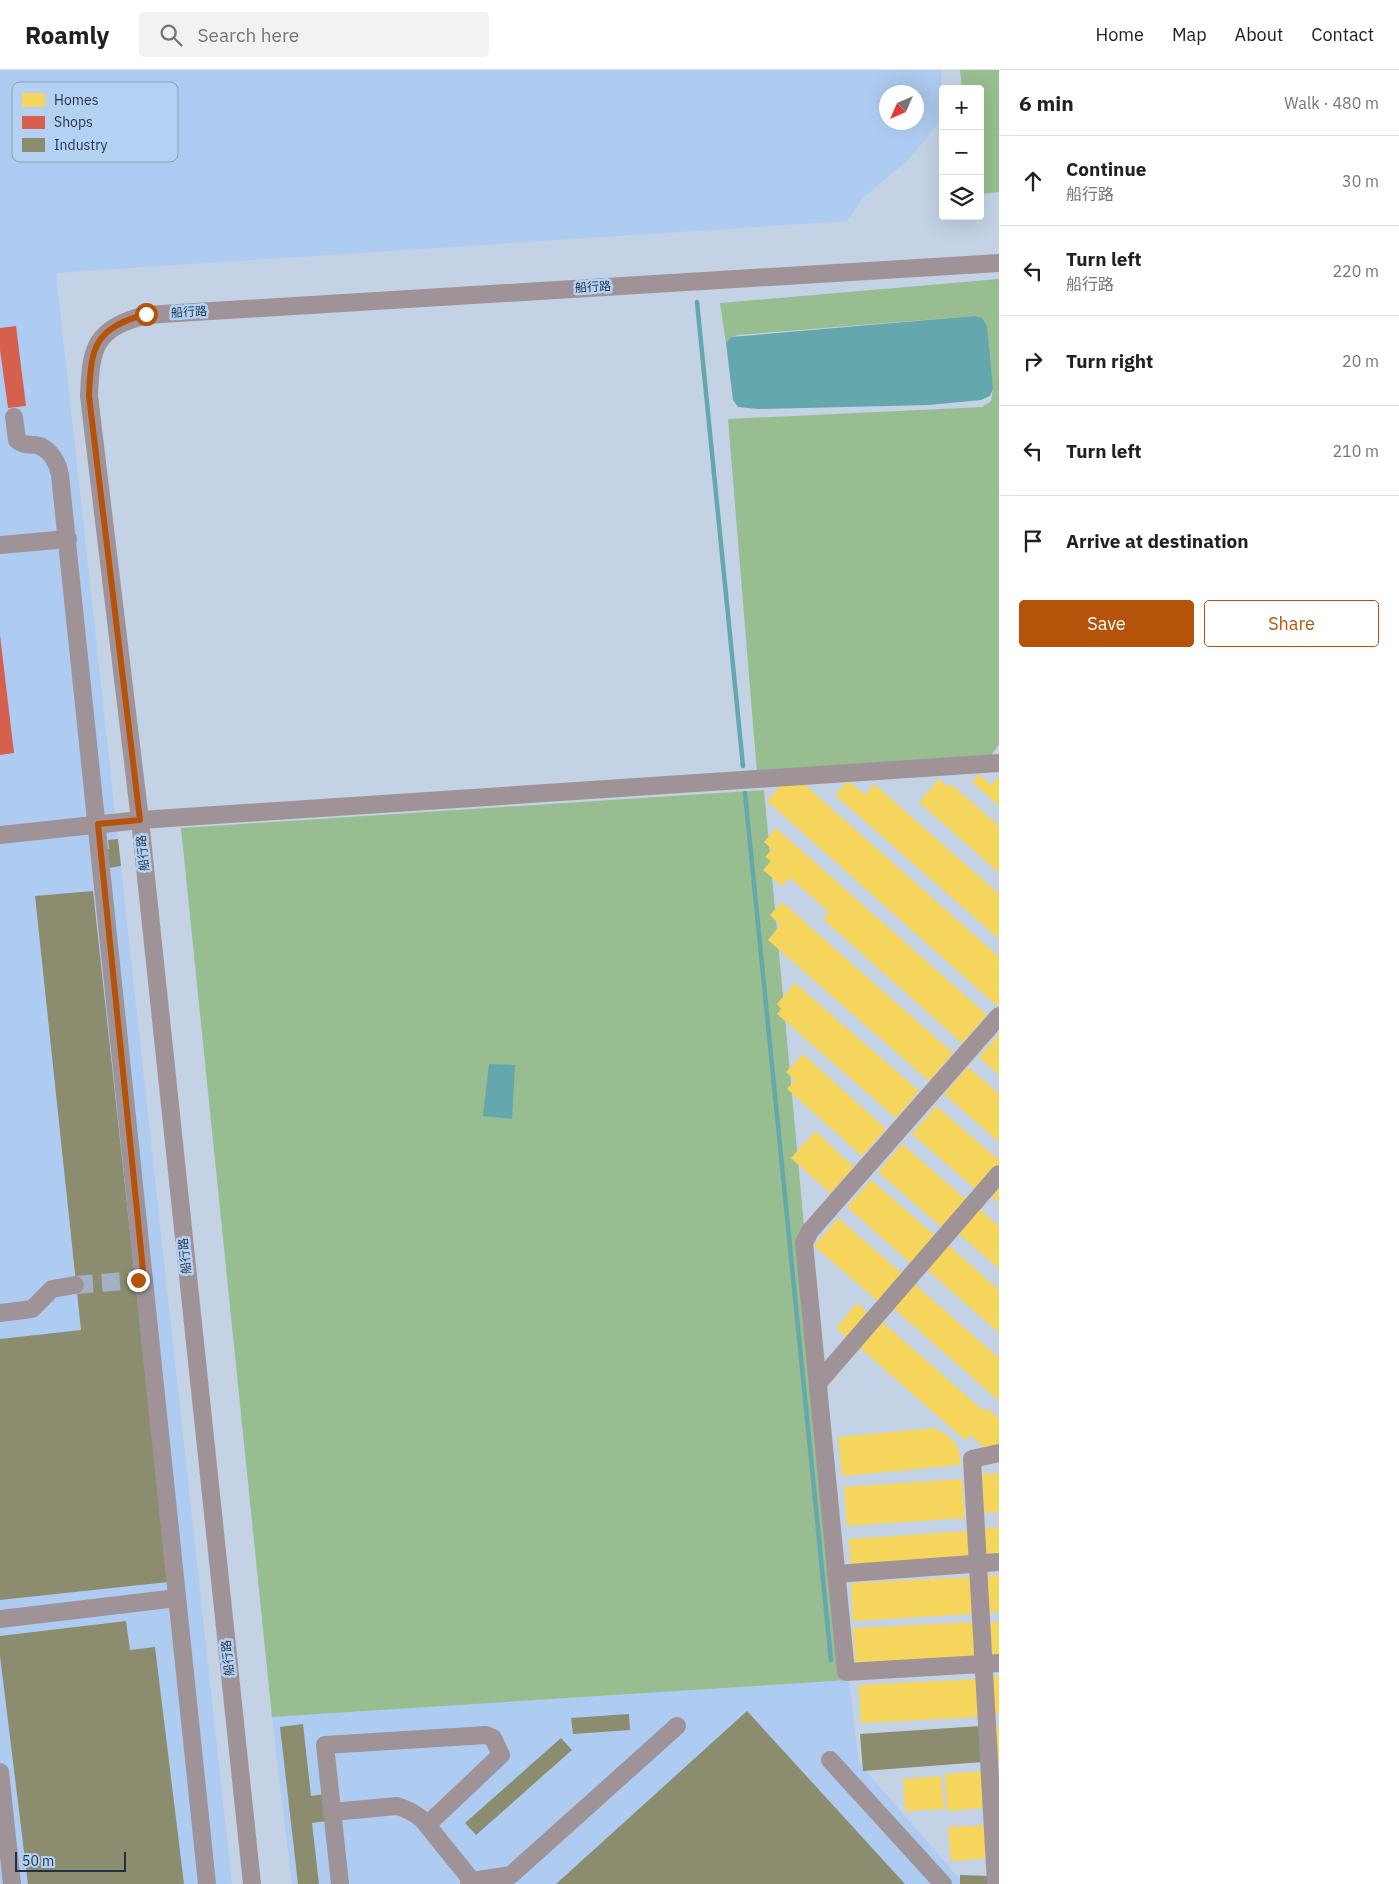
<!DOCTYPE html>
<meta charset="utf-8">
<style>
:root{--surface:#fff;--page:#f2f2f2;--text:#202124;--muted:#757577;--line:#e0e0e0;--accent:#b45309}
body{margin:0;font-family:"IBM Plex Sans","Noto Sans SC",sans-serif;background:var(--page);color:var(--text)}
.controls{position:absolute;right:15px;top:15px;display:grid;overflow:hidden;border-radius:5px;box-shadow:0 5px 20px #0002}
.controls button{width:45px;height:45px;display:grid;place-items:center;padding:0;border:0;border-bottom:1px solid var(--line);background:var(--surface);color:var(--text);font:25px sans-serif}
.compass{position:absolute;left:879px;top:15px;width:45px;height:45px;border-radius:50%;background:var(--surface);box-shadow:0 5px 20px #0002;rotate:225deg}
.scale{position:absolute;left:15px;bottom:12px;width:111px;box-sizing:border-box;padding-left:5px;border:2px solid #1e3148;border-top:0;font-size:14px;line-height:18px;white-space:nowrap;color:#1e3148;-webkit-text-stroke:4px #b4d1f4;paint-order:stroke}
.stop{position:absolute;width:15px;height:15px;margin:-11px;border:4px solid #b45309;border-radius:50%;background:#fff}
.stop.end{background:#b45309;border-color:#fff;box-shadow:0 1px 5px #0008}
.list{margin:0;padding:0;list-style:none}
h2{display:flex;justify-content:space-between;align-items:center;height:65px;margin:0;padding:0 20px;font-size:21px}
h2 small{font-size:16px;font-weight:400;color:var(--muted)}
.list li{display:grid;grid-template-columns:32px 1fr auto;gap:15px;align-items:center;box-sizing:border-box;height:90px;padding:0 20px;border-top:1px solid var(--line)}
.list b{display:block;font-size:19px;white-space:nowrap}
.list p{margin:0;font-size:16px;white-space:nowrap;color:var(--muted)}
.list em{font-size:16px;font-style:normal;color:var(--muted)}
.actions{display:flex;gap:10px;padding:15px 20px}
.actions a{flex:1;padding:11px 0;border:1px solid var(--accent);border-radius:5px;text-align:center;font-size:18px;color:var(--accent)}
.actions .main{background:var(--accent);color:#fff}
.icon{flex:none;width:28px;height:28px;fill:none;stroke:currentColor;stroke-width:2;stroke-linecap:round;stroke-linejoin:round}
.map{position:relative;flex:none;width:999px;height:1814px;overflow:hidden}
header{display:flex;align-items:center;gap:30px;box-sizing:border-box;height:70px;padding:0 25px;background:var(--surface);border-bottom:1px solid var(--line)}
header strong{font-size:24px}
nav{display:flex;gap:28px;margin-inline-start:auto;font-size:18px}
.search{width:350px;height:45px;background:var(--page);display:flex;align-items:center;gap:12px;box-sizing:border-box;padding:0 18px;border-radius:5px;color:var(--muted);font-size:19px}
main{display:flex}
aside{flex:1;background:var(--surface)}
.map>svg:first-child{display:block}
.built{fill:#aeccf1;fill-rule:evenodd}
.forest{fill:#97bd90}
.water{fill:#64a8ad}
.homes{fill:#f6d55c}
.shops{fill:#d6604d}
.industry{fill:#8c8c6e}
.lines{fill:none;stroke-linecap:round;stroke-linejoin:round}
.stream{stroke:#64a8ad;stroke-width:4.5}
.minor-tunnel{stroke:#a2b2c6;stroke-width:18;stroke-dasharray:18 9;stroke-linecap:butt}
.minor{stroke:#a09398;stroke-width:18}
.route{stroke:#b45309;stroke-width:6}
.labels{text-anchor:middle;stroke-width:5;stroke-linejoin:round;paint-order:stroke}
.street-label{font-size:12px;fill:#1e3148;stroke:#b4d1f4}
.key{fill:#b4d1f4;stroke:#87a1c0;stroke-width:1}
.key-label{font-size:14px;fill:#1e3148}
</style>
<header>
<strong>Roamly</strong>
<div class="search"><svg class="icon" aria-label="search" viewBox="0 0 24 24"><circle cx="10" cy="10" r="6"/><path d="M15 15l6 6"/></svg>Search here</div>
<nav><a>Home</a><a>Map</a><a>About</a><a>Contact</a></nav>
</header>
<main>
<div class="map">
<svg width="999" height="1814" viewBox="0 0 999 1814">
<rect width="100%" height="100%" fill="#c3d2e5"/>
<g class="built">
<path d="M0,0H941L943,48L907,91L864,127L847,151L56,203L232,1814H0ZM886,22H916V52H886Z"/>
<polygon points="849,1610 859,1693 964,1814 292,1814 272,1647"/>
</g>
<g class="forest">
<polygon points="960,0 999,0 999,122 980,124 980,19 962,19"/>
<polygon points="999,209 999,674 989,689 757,703 728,349 982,337 991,331 993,319 974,246 738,265 731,267 726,273 720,233"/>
<polygon points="764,720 836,1504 849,1610 272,1647 181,758"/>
</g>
<g class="water">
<polygon points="974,246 982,248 987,256 993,319 990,326 981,330 929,335 758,339 738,337 733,330 726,273 731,267"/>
<polygon points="489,994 515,995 512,1049 483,1046"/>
</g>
<g class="homes">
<polygon points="979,704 991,715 999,706 999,736 972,712"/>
<polygon points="939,709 948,717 951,714 999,756 999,803 919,732"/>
<polygon points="848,711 865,725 874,714 999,824 999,869 835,725"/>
<polygon points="805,715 999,887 999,934 997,936 767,731 780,716"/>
<polygon points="776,758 987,945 962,973 823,849 829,842 790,808 782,816 763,800 771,791 765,787 772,779 764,772"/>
<polygon points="782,832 953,983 929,1011 768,870 780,855 770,845"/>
<polygon points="795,913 919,1021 896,1048 777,944 781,939 777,934"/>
<polygon points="999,964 999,1005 979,987"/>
<polygon points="803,984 886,1059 862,1086 787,1019 795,1010 786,1002"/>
<polygon points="968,997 999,1024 999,1072 944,1024"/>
<polygon points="936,1036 999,1090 999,1101 980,1123 912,1064"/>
<polygon points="815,1061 854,1097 830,1123 791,1088"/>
<polygon points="902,1074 970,1133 946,1161 878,1102"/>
<polygon points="871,1110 939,1169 914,1196 847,1137"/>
<polygon points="999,1118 999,1133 992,1127"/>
<polygon points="979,1139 999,1156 999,1199 958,1163"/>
<polygon points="838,1148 906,1207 882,1235 814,1176"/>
<polygon points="947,1174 999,1220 999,1263 926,1199"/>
<polygon points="912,1212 999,1288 999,1331 891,1236"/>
<polygon points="857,1233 873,1247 851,1271 836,1258"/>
<polygon points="881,1251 985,1342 987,1338 999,1348 999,1377 992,1384 970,1365 965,1370 859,1277"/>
<polygon points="934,1358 947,1365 956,1374 959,1381 961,1395 842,1406 838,1367"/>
<polygon points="999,1403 999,1442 984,1443 982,1404"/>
<polygon points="962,1409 965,1448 847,1456 844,1417"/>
<polygon points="999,1457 999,1488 982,1489 980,1459"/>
<polygon points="967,1461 969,1491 851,1499 849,1469"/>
<polygon points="999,1505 999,1542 988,1543 985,1506"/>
<polygon points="970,1507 972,1544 853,1551 851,1513"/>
<polygon points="973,1552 975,1589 856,1595 853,1558"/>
<polygon points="987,1552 999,1552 999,1589 990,1590"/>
<polygon points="991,1606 999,1606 999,1644 994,1644"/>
<polygon points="977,1609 980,1647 861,1653 859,1615"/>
<polygon points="993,1656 999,1656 999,1690 995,1691"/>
<polygon points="981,1701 983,1738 947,1741 945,1704"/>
<polygon points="941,1706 944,1739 905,1741 903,1709"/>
<polygon points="988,1755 990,1788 951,1791 948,1757"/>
</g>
<g class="shops">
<polygon points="16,256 26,336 8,338 0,280 0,258"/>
<polygon points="0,565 14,683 0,685"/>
</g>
<g class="industry">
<polygon points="118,769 121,796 109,798 107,779 109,779 108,770"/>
<polygon points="93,821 168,1512 0,1530 0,1269 81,1260 35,826"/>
<polygon points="126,1551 130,1580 155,1577 184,1814 28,1814 0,1586 0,1566"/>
<polygon points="747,1641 905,1814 556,1814"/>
<polygon points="629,1644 630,1660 573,1664 571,1648"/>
<polygon points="303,1654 311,1726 325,1724 328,1751 312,1753 319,1814 298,1814 280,1657"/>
<polygon points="980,1656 983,1692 863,1701 860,1664"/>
<polygon points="561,1668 572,1680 476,1765 465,1753"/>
<polygon points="960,1805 991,1806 991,1814 960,1814"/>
</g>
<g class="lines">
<g class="stream">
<polyline points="697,232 743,696"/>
<polyline points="745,723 831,1590"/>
</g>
<polyline class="minor-tunnel" points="75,1215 138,1210"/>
<g class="minor">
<path d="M14,347L17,370C24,377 31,373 40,376C51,381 58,393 60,405L207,1814"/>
<polyline points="0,475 68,469"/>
<polyline points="0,765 140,750 999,693"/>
<polyline points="999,946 810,1161 804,1173 846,1602 999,1593"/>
<polyline points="0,1243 32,1239 52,1219 75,1215"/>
<polyline points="818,1313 999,1104"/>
<polyline points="836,1504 999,1492"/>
<polyline points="0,1549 177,1528"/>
<polyline points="830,1690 943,1814"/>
<polyline points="0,1702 12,1814"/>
<path d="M332,1742L397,1736C407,1739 415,1743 423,1750L472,1811"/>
<path d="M252,1814L140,750L89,326C91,277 94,259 146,245L999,193"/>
<polyline points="340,1814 325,1675 486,1665 493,1668 501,1685 427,1755"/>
<polyline points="469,1814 472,1811 511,1805 677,1656"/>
<polyline points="996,1814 972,1389 999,1383"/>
</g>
</g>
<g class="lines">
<path class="route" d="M138,1210H144L98,754L140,750L89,326C91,276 94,259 146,244"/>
</g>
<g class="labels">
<g class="street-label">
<text transform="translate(593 217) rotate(-3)" y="4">船行路</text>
<text transform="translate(189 242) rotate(-3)" y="4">船行路</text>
<text transform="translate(143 783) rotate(-96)" y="4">船行路</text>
<text transform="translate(185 1186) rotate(-96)" y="4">船行路</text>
<text transform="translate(228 1588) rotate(-96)" y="4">船行路</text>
</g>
</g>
<rect x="12" y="12" width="166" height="80" rx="8" class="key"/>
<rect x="22" y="23" width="23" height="14" fill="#f6d55c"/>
<rect x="22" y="46" width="23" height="13" fill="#d6604d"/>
<rect x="22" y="68" width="23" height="14" fill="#8c8c6e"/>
<g class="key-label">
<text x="54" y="35">Homes</text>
<text x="54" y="57">Shops</text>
<text x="54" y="80">Industry</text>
</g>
</svg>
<div class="controls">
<button>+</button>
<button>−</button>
<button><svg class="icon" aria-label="layers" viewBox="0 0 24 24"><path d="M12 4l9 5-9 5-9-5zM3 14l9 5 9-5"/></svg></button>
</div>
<svg class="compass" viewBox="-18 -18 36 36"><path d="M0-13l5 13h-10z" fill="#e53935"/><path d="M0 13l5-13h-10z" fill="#757577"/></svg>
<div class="scale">50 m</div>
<div class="stop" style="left:146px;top:244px"></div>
<div class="stop end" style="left:138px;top:1210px"></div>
</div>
<aside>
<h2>6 min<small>Walk · 480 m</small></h2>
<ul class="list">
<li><svg class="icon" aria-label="ahead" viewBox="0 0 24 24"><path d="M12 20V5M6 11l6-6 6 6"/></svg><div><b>Continue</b><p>船行路</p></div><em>30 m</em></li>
<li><svg class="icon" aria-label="left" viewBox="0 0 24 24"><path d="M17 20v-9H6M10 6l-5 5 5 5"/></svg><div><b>Turn left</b><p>船行路</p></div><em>220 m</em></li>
<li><svg class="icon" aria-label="right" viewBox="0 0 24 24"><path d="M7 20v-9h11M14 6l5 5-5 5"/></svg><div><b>Turn right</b></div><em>20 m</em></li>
<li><svg class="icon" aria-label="left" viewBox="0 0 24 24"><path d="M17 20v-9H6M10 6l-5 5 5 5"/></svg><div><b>Turn left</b></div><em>210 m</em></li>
<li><svg class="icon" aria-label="arrive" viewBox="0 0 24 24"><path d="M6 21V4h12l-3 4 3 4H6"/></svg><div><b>Arrive at destination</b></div></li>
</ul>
<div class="actions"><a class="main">Save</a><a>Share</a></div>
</aside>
</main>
